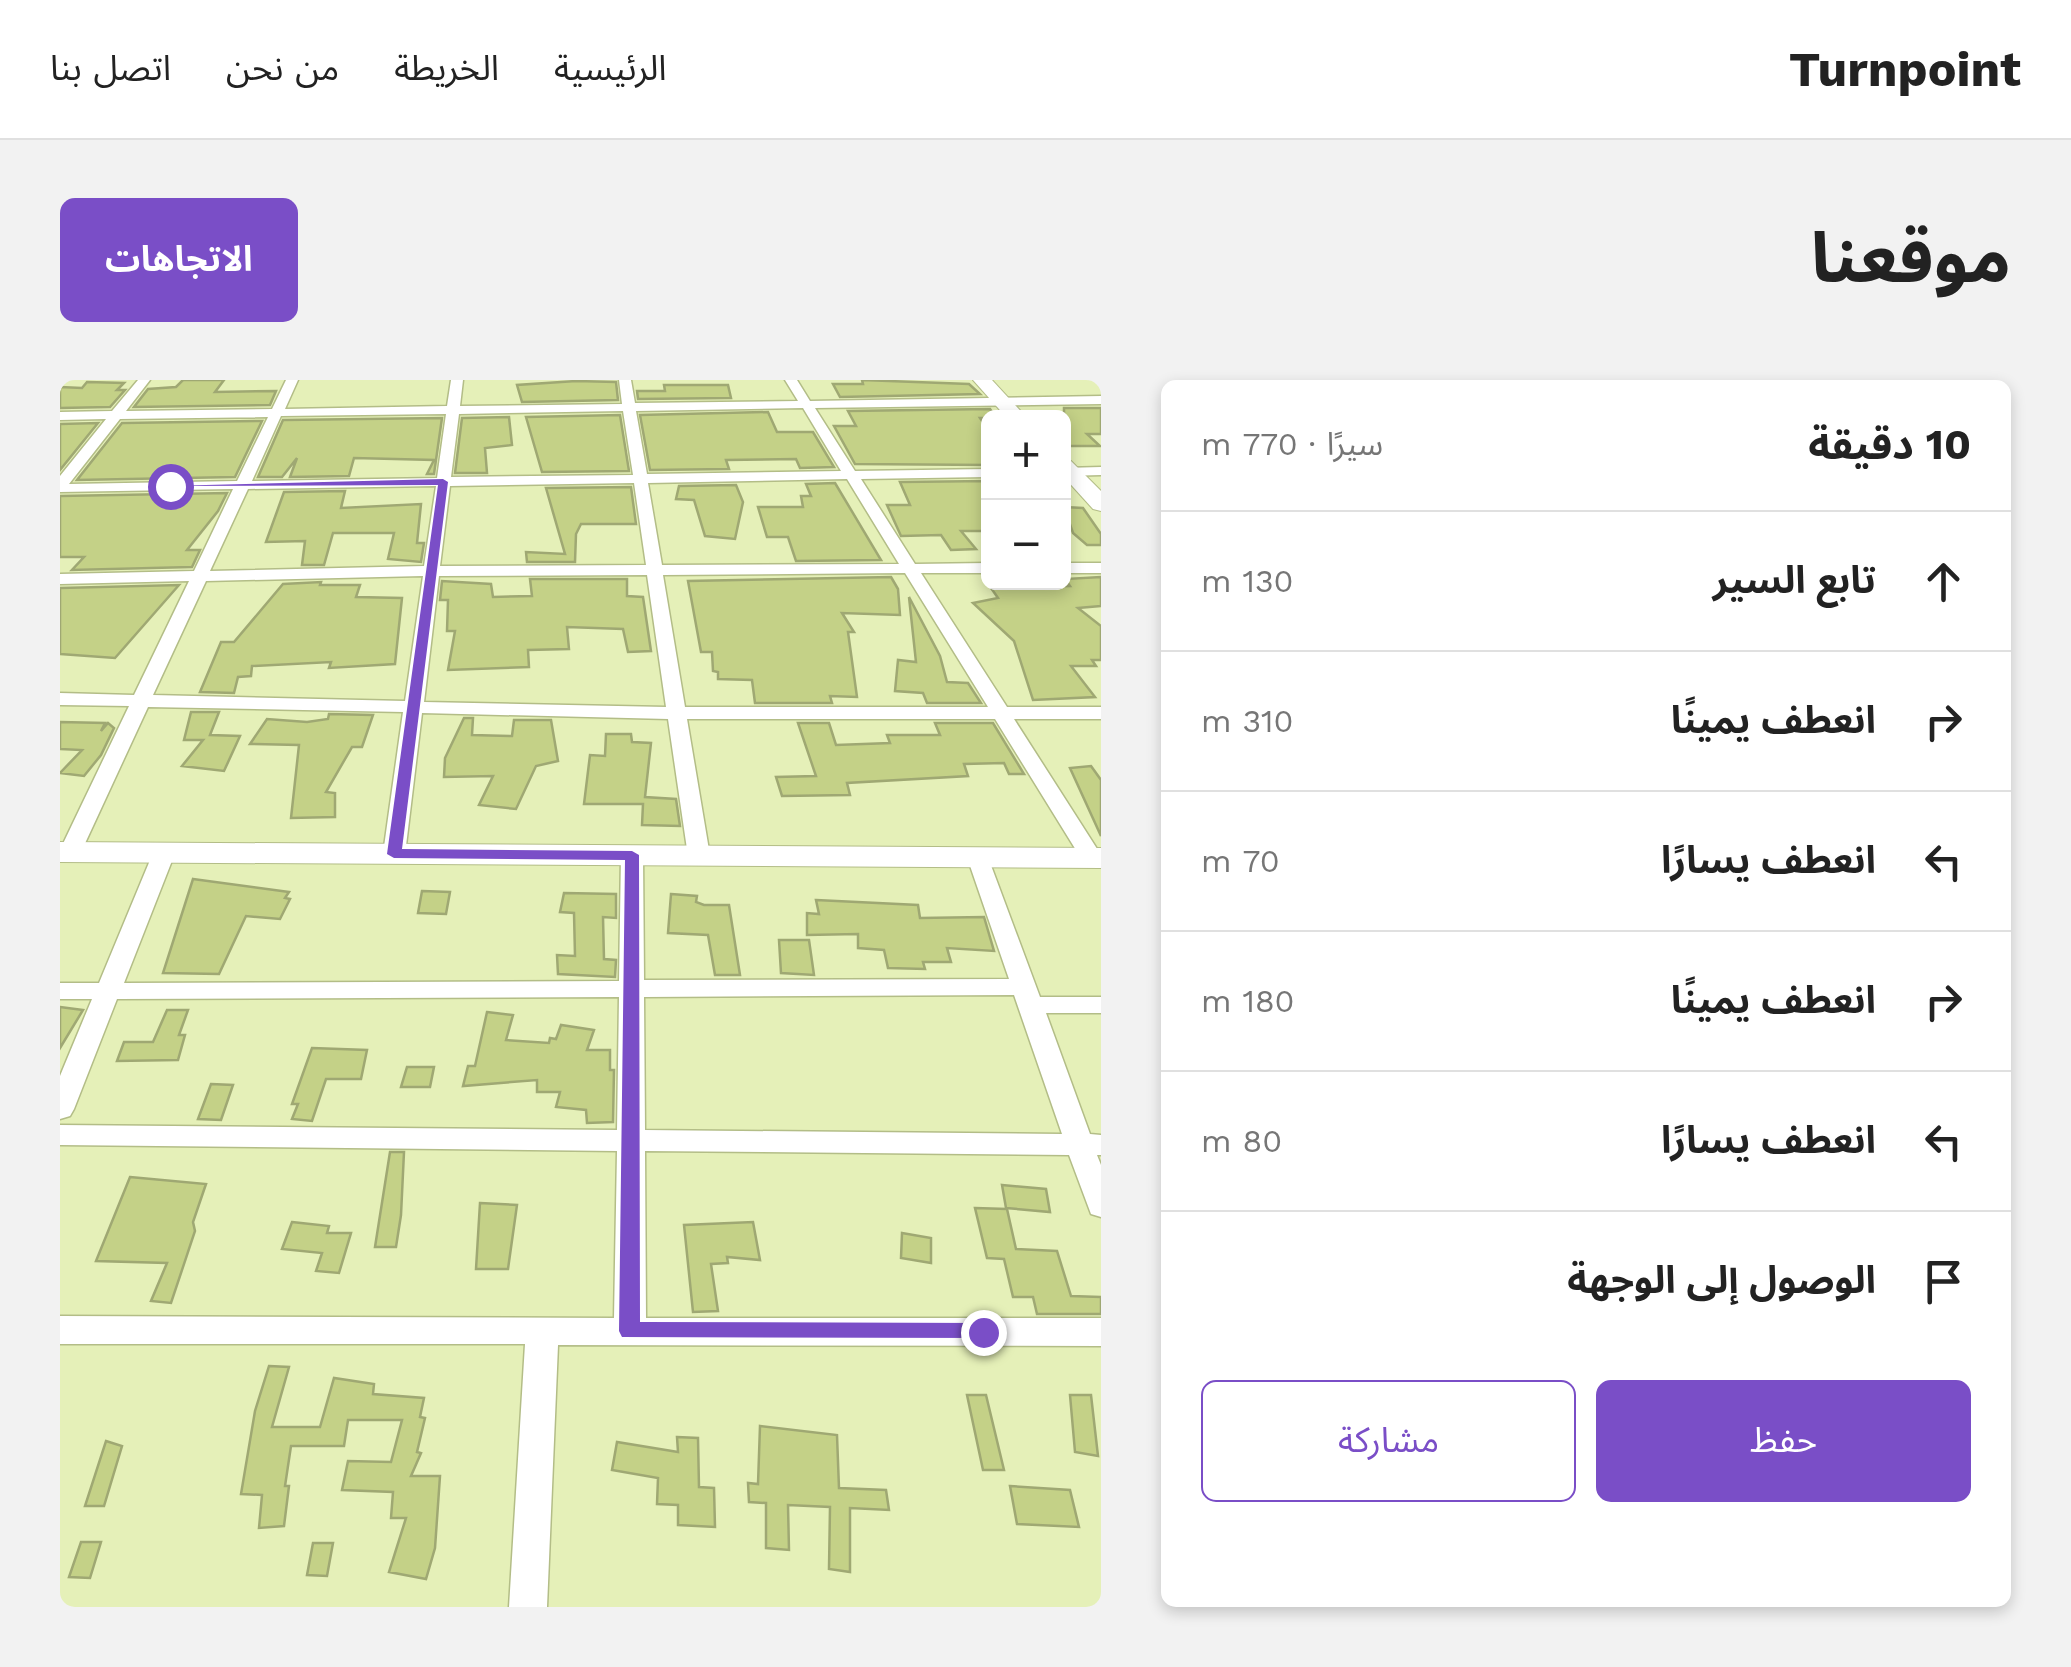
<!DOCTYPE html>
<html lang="ar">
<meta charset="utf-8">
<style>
:root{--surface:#fff;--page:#f2f2f2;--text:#222;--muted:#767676;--line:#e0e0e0;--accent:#7a4ec7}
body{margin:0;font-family:"Work Sans","Noto Sans Arabic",sans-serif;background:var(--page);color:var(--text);direction:rtl}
.controls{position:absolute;right:30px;top:30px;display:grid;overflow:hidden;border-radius:15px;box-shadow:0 5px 15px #0003}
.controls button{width:90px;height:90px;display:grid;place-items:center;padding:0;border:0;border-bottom:2px solid var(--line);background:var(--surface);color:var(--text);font:50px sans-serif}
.stop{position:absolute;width:30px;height:30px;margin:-22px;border:8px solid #7a4ec7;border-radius:50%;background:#fff}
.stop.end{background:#7a4ec7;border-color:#fff;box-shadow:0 2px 10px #0008}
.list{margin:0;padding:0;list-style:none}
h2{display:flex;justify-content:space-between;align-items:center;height:130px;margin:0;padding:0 40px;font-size:42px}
h2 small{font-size:32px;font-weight:400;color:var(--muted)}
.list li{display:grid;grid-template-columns:65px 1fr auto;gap:30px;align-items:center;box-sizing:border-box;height:140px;padding:0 40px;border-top:2px solid var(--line)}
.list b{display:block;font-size:38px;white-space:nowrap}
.list em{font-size:32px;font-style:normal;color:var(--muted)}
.actions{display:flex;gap:20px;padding:30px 40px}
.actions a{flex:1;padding:22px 0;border:2px solid var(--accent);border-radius:15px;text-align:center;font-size:35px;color:var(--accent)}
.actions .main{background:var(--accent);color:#fff}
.icon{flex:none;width:55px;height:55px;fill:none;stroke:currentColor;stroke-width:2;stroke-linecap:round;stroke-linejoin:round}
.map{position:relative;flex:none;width:1041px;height:1227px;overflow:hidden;direction:ltr;border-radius:15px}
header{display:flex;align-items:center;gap:60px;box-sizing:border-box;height:140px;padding:0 50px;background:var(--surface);border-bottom:2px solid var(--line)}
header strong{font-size:48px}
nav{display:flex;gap:55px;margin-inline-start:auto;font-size:35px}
.intro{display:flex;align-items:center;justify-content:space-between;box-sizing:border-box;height:240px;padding:0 60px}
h1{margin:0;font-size:70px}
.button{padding:25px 45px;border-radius:15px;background:var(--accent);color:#fff;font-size:35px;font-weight:700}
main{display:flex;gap:60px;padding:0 60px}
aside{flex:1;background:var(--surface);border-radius:15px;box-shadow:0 5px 15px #0003}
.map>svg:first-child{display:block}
.building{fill:#c4d187;stroke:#9fa873;stroke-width:2.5}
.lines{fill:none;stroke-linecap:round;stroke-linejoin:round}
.minor-casing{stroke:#b3bd87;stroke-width:3}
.secondary-casing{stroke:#b3bd87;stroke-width:2}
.minor{fill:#fff;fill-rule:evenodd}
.secondary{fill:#fff;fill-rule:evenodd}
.route{fill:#7a4ec7}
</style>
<header>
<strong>Turnpoint</strong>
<nav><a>الرئيسية</a><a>الخريطة</a><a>من نحن</a><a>اتصل بنا</a></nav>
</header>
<div class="intro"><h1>موقعنا</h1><a class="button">الاتجاهات</a></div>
<main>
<aside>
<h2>10 دقيقة<small>سيرًا · 770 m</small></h2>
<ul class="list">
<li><svg class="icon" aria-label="ahead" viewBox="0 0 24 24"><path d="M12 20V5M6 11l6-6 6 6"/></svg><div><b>تابع السير</b></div><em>130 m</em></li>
<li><svg class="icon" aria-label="right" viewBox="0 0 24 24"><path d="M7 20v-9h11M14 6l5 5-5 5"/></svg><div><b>انعطف يمينًا</b></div><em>310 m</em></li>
<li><svg class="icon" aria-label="left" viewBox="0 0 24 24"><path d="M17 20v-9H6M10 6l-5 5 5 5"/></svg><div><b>انعطف يسارًا</b></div><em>70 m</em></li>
<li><svg class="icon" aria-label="right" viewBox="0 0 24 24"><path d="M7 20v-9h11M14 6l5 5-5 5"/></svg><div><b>انعطف يمينًا</b></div><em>180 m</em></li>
<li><svg class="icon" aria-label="left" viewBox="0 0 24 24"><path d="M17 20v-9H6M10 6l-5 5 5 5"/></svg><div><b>انعطف يسارًا</b></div><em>80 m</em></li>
<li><svg class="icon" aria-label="arrive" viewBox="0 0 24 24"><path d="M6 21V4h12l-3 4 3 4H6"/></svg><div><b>الوصول إلى الوجهة</b></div></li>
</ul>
<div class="actions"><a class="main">حفظ</a><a>مشاركة</a></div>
</aside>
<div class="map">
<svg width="1041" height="1227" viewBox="0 0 1041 1227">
<rect width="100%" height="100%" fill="#e5f0b8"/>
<g class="building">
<polygon points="123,0 164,0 155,12 216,11 210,25 74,27 88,9 116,7"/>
<polygon points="802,0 909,4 920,14 780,17 773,4 803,4"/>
<polygon points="516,1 556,2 558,20 462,22 457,5"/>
<polygon points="27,2 64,3 57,10 65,10 50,27 0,28 0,7 22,8"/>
<polygon points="604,5 668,5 671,18 578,19 577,11 605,11"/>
<polygon points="1004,28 1041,28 1041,54 1027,54 1040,66 1004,66"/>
<polygon points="930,29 936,38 920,38 928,50 928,85 795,84 774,46 796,46 788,31"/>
<polygon points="708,32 717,52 753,52 774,87 740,88 736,79 666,80 669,89 590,90 580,35"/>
<polygon points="560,35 569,91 482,92 466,37"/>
<polygon points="449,37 452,65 425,68 427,93 395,93 402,38"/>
<polygon points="382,38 374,94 367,94 374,80 294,78 289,96 230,97 237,78 222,97 198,97 223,40"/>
<polygon points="202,41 175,97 17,100 62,43"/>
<polygon points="38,43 0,90 0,44"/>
<polygon points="928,101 928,151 901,151 916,169 891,170 881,155 841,156 827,125 850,125 840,102"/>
<polygon points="775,103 821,180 736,181 728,157 707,157 698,127 743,127 741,116 751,116 746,104"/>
<polygon points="676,105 683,122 675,159 645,156 634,120 616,119 619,106"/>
<polygon points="571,107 576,144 521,144 516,154 515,182 467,182 466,172 505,174 486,108"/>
<polygon points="285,111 281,128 361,124 357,163 364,163 361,182 328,179 334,153 273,153 264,185 242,185 245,161 206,162 224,112"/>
<polygon points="167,113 158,131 127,170 140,170 132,187 12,190 24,177 0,177 0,116"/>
<polygon points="1004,127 1023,128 1041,154 1041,165 1027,165 1013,153"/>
<polygon points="831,197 838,209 840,235 782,233 794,252 788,252 797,317 770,316 772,323 695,323 692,300 658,299 658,292 653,291 652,272 641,272 628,201"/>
<polygon points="1041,197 1041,226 1018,228 1041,246 1041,280 1032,280 1036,286 1011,286 1035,317 973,320 954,261 913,223 938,218 931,208 1010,206 1005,199"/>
<polygon points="470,199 567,199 567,216 583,217 591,271 568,272 563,249 507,247 509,269 468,270 469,287 388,290 395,251 387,251 388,220 380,220 382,201 431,204 433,217 472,216"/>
<polygon points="261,202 260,205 300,205 296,217 342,218 335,284 269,288 271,282 192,286 191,296 178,297 174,313 140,312 161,262 174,262 223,204"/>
<polygon points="119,205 55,278 0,274 0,208"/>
<polygon points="849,217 880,276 887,302 908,303 921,323 867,323 863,313 835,311 838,280 856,282"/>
<polygon points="131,332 159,332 150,355 180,356 164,391 122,386 143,360 124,360"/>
<polygon points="269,334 313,335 302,367 292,367 266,412 275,413 275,437 231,438 239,365 190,364 207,339 247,342 268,339"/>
<polygon points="404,338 413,338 412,355 452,356 454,340 491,340 498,381 476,386 456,429 419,425 433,396 384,397 385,378"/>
<polygon points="0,342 45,343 41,351 48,343 54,348 41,375 24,396 0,393 22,370 0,369"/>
<polygon points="769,343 776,365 830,363 827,355 880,355 875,343 933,343 964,394 949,394 944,383 904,384 908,396 787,403 790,415 722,416 716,397 756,396 738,343"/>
<polygon points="546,354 571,354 572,362 591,363 585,417 616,419 620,446 582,445 583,424 524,424 530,375 545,376"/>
<polygon points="1031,386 1041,400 1041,456 1010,388"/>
<polygon points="133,499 229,512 225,518 230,519 220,539 186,536 159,594 103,593"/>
<polygon points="362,511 390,512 386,534 358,533"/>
<polygon points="504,513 556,514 556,538 543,537 544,579 556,580 555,597 498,594 497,575 515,576 514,533 500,532"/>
<polygon points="611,514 637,516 636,522 644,525 669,525 680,595 655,595 648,555 608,553"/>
<polygon points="756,520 858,525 860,538 924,537 934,571 887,568 891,582 863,582 865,589 828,588 824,570 798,568 798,554 747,555 747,533 759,534"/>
<polygon points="719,560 749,560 754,595 721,593"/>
<polygon points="0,627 23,630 0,668"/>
<polygon points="107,630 128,630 119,655 125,655 118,680 57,681 64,662 93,662"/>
<polygon points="427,632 453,635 446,660 489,663 490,658 496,659 501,645 534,650 527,670 550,670 550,690 554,690 553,742 527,743 526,730 496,727 500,712 477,712 477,700 403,706 408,686 415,686"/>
<polygon points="252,668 307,670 301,699 266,699 252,741 232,739 238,724 232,724"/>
<polygon points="347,687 374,687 370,707 341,707"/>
<polygon points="151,704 173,705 161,740 138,739"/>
<polygon points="330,772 344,772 341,835 336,867 315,867"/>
<polygon points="70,797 146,804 133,842 135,851 111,923 91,921 107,883 36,881"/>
<polygon points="942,805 986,809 990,832 946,828"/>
<polygon points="420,823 457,825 448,889 416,889"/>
<polygon points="915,828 947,829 956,869 997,871 1011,916 1041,917 1041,934 977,934 973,917 953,917 944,879 927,878"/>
<polygon points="232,842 269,846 267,853 291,853 279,893 256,891 262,873 222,869"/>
<polygon points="693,842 700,880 667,877 668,883 651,884 658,931 633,932 624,845"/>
<polygon points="842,853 871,858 871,883 841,878"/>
<polygon points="209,986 229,987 212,1047 260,1047 274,998 314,1004 313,1014 364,1018 360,1037 365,1038 357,1072 361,1073 351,1096 380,1096 375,1168 366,1199 329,1192 346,1138 331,1138 333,1112 282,1110 288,1081 331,1082 342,1040 288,1040 284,1066 231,1066 225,1106 229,1106 224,1146 199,1148 202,1115 181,1114 195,1031"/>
<polygon points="907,1015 926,1015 944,1090 923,1090"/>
<polygon points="1010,1015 1031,1015 1038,1076 1015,1072"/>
<polygon points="700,1046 777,1055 779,1108 826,1110 829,1130 790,1128 790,1192 769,1189 770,1127 728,1125 729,1170 706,1168 706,1123 689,1122 688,1103 698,1104"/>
<polygon points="617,1057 638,1058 639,1107 654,1108 655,1147 618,1145 618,1125 597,1124 598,1098 552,1090 557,1062 618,1072"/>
<polygon points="46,1061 62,1066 44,1126 25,1126"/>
<polygon points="950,1106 1010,1110 1019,1147 957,1144"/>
<polygon points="21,1162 41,1162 30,1198 9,1197"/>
<polygon points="253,1163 273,1163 267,1196 247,1195"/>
</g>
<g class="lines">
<g class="minor-casing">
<g id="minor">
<path d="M78,0H90L66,31L212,29L226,0H238L225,29L387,26L391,0H403L400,26L562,24L559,0H571L575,23L738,21L725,0H737L750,21L1041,16V24L755,28L795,91L928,89V97L801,99L855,184L928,183V193H861L947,327H1041V339H954L1041,475V481L1024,483L935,339H627L650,476L639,483L628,476L608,339L362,333L345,474L334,481L323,474L343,332L88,327L21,472L10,479L2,477L0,470L69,326L0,325V313L74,315L129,201L0,204V194L134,191L173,109L0,112V96L46,39L0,40V32L52,31ZM743,28L781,91L587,94L576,31ZM563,31L573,95L391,97L399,34ZM386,34L377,98L192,101L221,36ZM208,37L177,101L9,104L60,39ZM787,99L839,184L602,185L588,103ZM574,103L586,185L380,186L390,106ZM376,106L364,186L150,191L188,109ZM845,193L928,327H625L603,195ZM587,195L606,327L364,322L379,196ZM363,196L345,321L93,315L146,201Z"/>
<polygon points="1041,87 1041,95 1004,96 1004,88"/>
<rect x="1004" y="183" width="37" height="10"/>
<path d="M104,466L115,473L64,603L559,601L561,475L572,468L583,475L584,600L949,599L907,477L918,470L926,472L980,617H1041V633H986L1030,754L1041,755V775H1037L1041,785V837L1031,834L1009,775L585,771L586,938H1041V966L498,965L487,1227H449L465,964H0V936L554,938L557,771L0,765V745L557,750L559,617L57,619L14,729L10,736L0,739V696L32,619H0V603H39L93,473ZM954,615L1002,754L585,750L584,617Z"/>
</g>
</g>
<g class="secondary-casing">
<g id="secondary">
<polygon points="913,0 932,0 967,38 947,38"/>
<polygon points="1004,79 1011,81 1041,111 1041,131 1033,129 1004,97"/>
<polygon points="0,462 1041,468 1041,488 0,482"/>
</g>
</g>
<use href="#minor" class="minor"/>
<use href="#secondary" class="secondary"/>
</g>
<polygon class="route" points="383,99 388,102 342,469 572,471 579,475 580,942 923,943 931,945 934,952 931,958 562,957 559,951 565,480 334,478 327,474 378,105 105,106"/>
</svg>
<div class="controls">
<button>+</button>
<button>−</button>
</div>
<div class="stop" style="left:110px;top:106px"></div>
<div class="stop end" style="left:923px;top:952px"></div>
</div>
</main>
